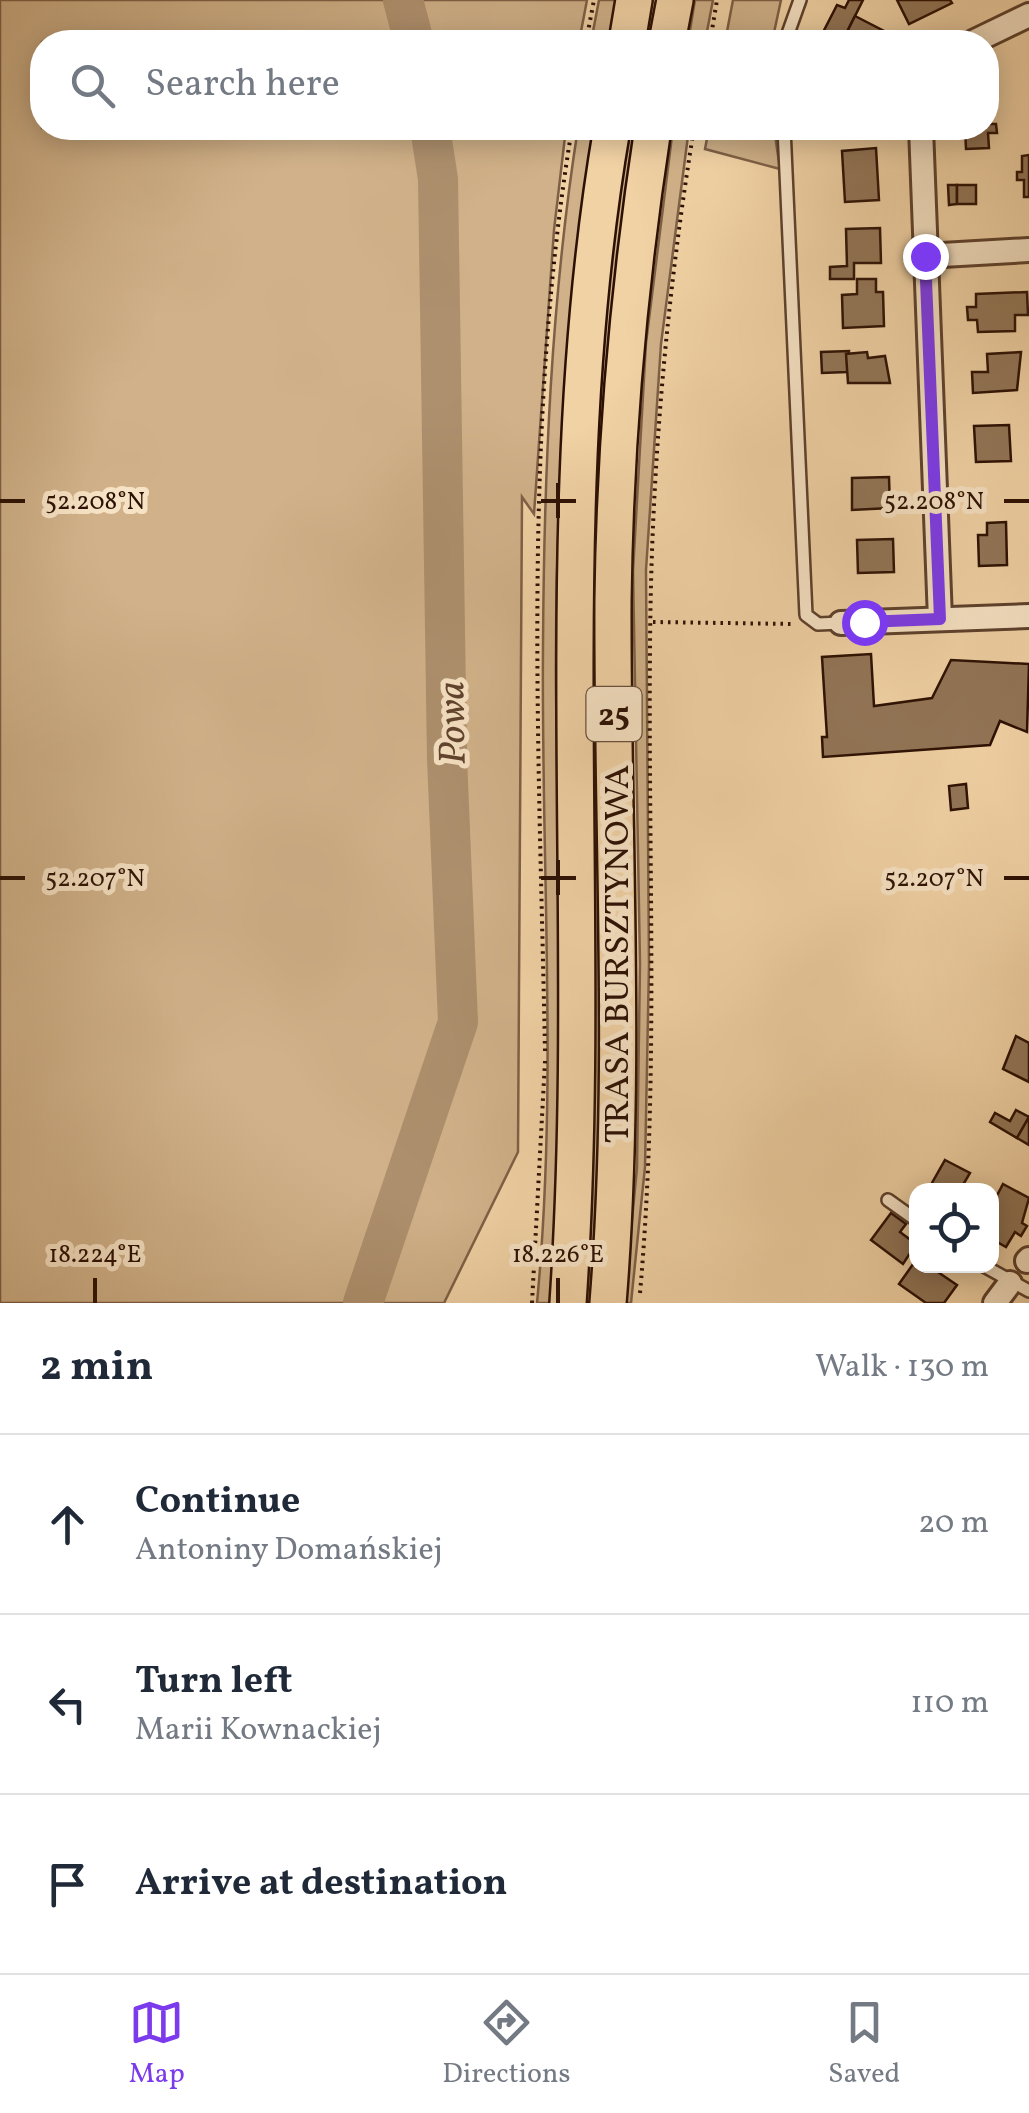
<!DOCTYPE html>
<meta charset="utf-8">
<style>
:root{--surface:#fff;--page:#f6f6f7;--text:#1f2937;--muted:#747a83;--line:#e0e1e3;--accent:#7c3aed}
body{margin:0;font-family:Vollkorn,serif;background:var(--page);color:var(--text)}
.controls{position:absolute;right:30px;bottom:30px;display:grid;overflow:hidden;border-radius:20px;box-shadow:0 5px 25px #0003}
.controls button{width:90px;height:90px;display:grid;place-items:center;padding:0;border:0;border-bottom:2px solid var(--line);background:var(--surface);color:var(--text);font:50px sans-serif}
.stop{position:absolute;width:30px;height:30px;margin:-22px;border:8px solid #7c3aed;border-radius:50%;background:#fff}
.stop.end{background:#7c3aed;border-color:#fff;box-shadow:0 2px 10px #0008}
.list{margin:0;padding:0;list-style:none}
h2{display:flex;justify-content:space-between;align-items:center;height:130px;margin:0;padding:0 40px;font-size:42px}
h2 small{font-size:32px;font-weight:400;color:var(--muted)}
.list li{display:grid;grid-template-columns:65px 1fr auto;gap:30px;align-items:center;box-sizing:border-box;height:180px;padding:0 40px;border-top:2px solid var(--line)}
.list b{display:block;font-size:38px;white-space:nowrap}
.list p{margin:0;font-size:32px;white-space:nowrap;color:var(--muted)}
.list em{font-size:32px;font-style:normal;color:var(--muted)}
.icon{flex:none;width:55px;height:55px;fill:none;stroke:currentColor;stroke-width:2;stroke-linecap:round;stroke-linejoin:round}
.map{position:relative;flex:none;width:1029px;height:1303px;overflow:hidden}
.search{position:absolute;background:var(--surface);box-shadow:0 5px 25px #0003;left:30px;right:30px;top:30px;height:110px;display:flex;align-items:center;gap:25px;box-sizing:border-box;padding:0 35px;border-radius:40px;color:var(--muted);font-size:38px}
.sheet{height:670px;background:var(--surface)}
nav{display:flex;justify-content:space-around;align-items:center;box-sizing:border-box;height:140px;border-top:2px solid var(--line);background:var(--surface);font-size:28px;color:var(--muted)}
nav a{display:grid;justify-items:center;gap:5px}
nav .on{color:var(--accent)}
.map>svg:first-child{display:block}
.green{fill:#d0b189;stroke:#7e6046;stroke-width:2.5}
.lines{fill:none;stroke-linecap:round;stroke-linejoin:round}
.river{stroke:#ae906e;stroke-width:40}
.building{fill:#927557;stroke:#2c1003;stroke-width:2.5}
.service-casing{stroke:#5d402c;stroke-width:16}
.minor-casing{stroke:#5d402c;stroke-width:28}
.primary-casing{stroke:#2c1003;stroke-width:40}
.path{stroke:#2c1003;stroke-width:4;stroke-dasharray:2.5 5;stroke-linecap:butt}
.service{stroke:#f6e2c4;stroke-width:11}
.minor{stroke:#f6e2c4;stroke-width:22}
.primary{stroke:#f1d2a5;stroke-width:35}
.route{stroke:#7c3aed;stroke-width:12}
.ticks{fill:none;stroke:#2c1003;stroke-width:4}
.labels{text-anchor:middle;stroke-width:10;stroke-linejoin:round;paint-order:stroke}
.shield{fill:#f6e2c4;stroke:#694f3d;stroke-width:2.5}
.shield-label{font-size:32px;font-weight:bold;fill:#2c1003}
.street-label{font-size:35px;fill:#2c1003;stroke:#f6e2c4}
.water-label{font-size:38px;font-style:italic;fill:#60432e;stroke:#f6e2c4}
.ticks-label{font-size:25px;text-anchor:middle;fill:#2c1003;stroke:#f6e2c4;stroke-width:10;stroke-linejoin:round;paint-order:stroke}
</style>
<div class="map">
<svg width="1029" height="1303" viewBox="0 0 1029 1303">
<rect width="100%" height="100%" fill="#f1d2a5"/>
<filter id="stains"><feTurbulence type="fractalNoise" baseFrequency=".002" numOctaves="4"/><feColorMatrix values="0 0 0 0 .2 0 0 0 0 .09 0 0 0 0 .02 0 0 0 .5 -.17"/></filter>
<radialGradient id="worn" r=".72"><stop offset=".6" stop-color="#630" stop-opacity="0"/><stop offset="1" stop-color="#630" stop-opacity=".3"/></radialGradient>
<g class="green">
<polygon points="0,0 587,0 579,42 42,42 42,128 566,128 554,230 534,514 522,497 518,1152 444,1303 0,1303"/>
<polygon points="599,0 617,0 609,42 591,42"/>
<polygon points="695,0 713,0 705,42 688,42"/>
<polygon points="733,0 781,0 772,42 725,42"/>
<path d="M578,128H594C573,300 556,472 556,647C555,866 572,1084 550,1303H537C558,1084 541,866 543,647C544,473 551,299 578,128Z"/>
<polygon points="627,128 637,128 594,1303 583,1303 595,1013 588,557 607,282"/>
<polygon points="673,128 689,128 661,344 646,570 649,965 645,1167 631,1303 624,1303 637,1168 640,964 633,571 646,343"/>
<polygon points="709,128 774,128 780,169 705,149"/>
</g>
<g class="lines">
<g class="river">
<polyline points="403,0 414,42"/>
<polyline points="363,1303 458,1022 447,758 438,179 430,128"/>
</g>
</g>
<g class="building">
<polygon points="849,0 863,0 842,42 818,42 837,5 845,8"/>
<polygon points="897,0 950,0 952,3 909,24"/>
<polygon points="855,16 888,33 883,42 842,42"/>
<polygon points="986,90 990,90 991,124 986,124"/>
<polygon points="986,124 996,124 997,133 988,133 989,148 966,149 965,128"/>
<polygon points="836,128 873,128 844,133"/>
<polygon points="876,148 879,200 845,202 842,151"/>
<polygon points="1029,155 1029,197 1024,197 1024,180 1017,180 1017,172 1022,172 1022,156"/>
<polygon points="948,185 957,185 957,204 949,205"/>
<rect x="957" y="185" width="19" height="19"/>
<polygon points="880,228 881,263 854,263 854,279 830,279 830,267 847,266 846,229"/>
<polygon points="857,279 876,279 876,292 883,292 884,326 843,328 842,295 857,294"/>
<polygon points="1027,292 1028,315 1015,315 1015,331 978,332 977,320 968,320 967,307 976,307 976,294"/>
<polygon points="849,351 847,372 822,373 821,352"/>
<polygon points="867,352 868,358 885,356 890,383 848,383 846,354"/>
<polygon points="1021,352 1017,390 973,393 972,372 988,372 987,354"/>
<polygon points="1009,425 1011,461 976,462 974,426"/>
<polygon points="889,477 890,508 852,510 852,478"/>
<polygon points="1006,522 1007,565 979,566 978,535 987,535 987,523"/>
<polygon points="893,539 894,572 858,573 857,540"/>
<polygon points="871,654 874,706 932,698 951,660 1029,664 1027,732 1000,721 990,745 823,757 822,737 827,737 822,657"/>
<polygon points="966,784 968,808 951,810 949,786"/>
<polygon points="1016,1036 1029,1043 1029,1082 1003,1069"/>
<polygon points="1016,1110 1029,1117 1017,1138 990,1122 995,1113 1010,1121"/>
<polygon points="1029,1117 1029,1145 1017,1138"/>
<polygon points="945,1160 970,1173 960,1190 928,1190"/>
<polygon points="1003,1184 1029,1198 1022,1223 1027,1226 1021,1236 1015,1232 1006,1247 992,1239 992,1205"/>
<polygon points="891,1213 906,1224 900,1232 916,1244 903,1264 871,1240"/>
<polygon points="916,1260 916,1266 929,1266 957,1285 944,1303 926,1303 899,1284"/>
</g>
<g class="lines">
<g class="service-casing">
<g id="service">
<polyline points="785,42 800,0"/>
<polyline points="784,128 806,615 818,624 841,623"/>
<polyline points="888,1200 916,1220"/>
<polyline points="984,1266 1029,1291"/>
</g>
</g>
<g class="minor-casing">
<g id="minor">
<polyline points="973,42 1029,15"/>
<polyline points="921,128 940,619"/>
<polyline points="925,256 1029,250"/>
<polyline points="841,623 1029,616"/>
<polyline points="1027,1261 1029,1259"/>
<polyline points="995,1303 1010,1283"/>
</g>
</g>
<g class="primary-casing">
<g id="primary">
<polyline points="627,42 634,0"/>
<polyline points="667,42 675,0"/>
<path d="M568,1303C595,911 545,517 612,128"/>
<path d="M608,1303C627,1069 612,836 613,601C615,443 629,284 653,128"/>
</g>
</g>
<g class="path">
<polyline points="586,42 594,0"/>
<polyline points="710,42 717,0"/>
<polyline points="653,622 793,624"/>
<path d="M545,1051C539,745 522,431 572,128"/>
<path d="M640,1293C659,1078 648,864 650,649C651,474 666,300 694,128"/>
<polyline points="532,1303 545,1061"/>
</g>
<use href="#service" class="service"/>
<use href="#minor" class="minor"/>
<use href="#primary" class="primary"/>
</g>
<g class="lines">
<polyline class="route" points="864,622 940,619 925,256"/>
</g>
<path class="ticks" d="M558,483V518M0,501H25M541,501H576M1004,501H1029M558,860V895M0,878H25M541,878H576M1004,878H1029M95,1278V1303M558,1278V1303"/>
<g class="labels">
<rect class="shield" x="586.5" y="687" width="55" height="54" rx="8"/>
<g class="shield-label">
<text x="614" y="725">25</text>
</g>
<g class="street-label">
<text transform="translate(616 954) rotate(-90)" y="12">TRASA BURSZTYNOWA</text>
</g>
<g class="water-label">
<text transform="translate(451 723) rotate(-91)" y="13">Powa</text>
</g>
</g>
<g class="ticks-label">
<text x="95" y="509">52.208°N</text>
<text x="934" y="509">52.208°N</text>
<text x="95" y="886">52.207°N</text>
<text x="934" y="886">52.207°N</text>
<text x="95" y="1262">18.224°E</text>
<text x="558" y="1262">18.226°E</text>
</g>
<rect width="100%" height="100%" filter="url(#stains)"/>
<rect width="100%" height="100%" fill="url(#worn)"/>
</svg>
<div class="controls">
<button><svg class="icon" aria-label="locate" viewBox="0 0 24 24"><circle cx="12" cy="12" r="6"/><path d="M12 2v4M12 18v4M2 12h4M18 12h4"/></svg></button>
</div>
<div class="stop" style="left:864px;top:622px"></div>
<div class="stop end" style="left:925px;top:256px"></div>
<div class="search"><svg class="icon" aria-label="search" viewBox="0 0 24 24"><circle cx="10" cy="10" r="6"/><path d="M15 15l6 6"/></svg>Search here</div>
</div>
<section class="sheet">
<h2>2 min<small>Walk · 130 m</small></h2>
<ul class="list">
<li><svg class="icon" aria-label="ahead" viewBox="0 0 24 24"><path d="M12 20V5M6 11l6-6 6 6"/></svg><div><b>Continue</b><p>Antoniny Domańskiej</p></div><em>20 m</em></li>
<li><svg class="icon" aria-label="left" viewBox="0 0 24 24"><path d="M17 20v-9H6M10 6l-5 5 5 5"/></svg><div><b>Turn left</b><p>Marii Kownackiej</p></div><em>110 m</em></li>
<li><svg class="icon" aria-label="arrive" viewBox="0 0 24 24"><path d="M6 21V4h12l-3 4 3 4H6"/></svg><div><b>Arrive at destination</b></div></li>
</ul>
</section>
<nav>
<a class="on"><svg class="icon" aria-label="map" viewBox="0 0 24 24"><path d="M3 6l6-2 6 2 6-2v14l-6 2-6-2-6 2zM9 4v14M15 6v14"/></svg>Map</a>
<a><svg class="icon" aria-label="directions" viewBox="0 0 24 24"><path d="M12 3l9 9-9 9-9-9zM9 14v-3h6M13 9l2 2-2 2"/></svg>Directions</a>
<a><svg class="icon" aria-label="saved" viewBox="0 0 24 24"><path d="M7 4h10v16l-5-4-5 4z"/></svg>Saved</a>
</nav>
